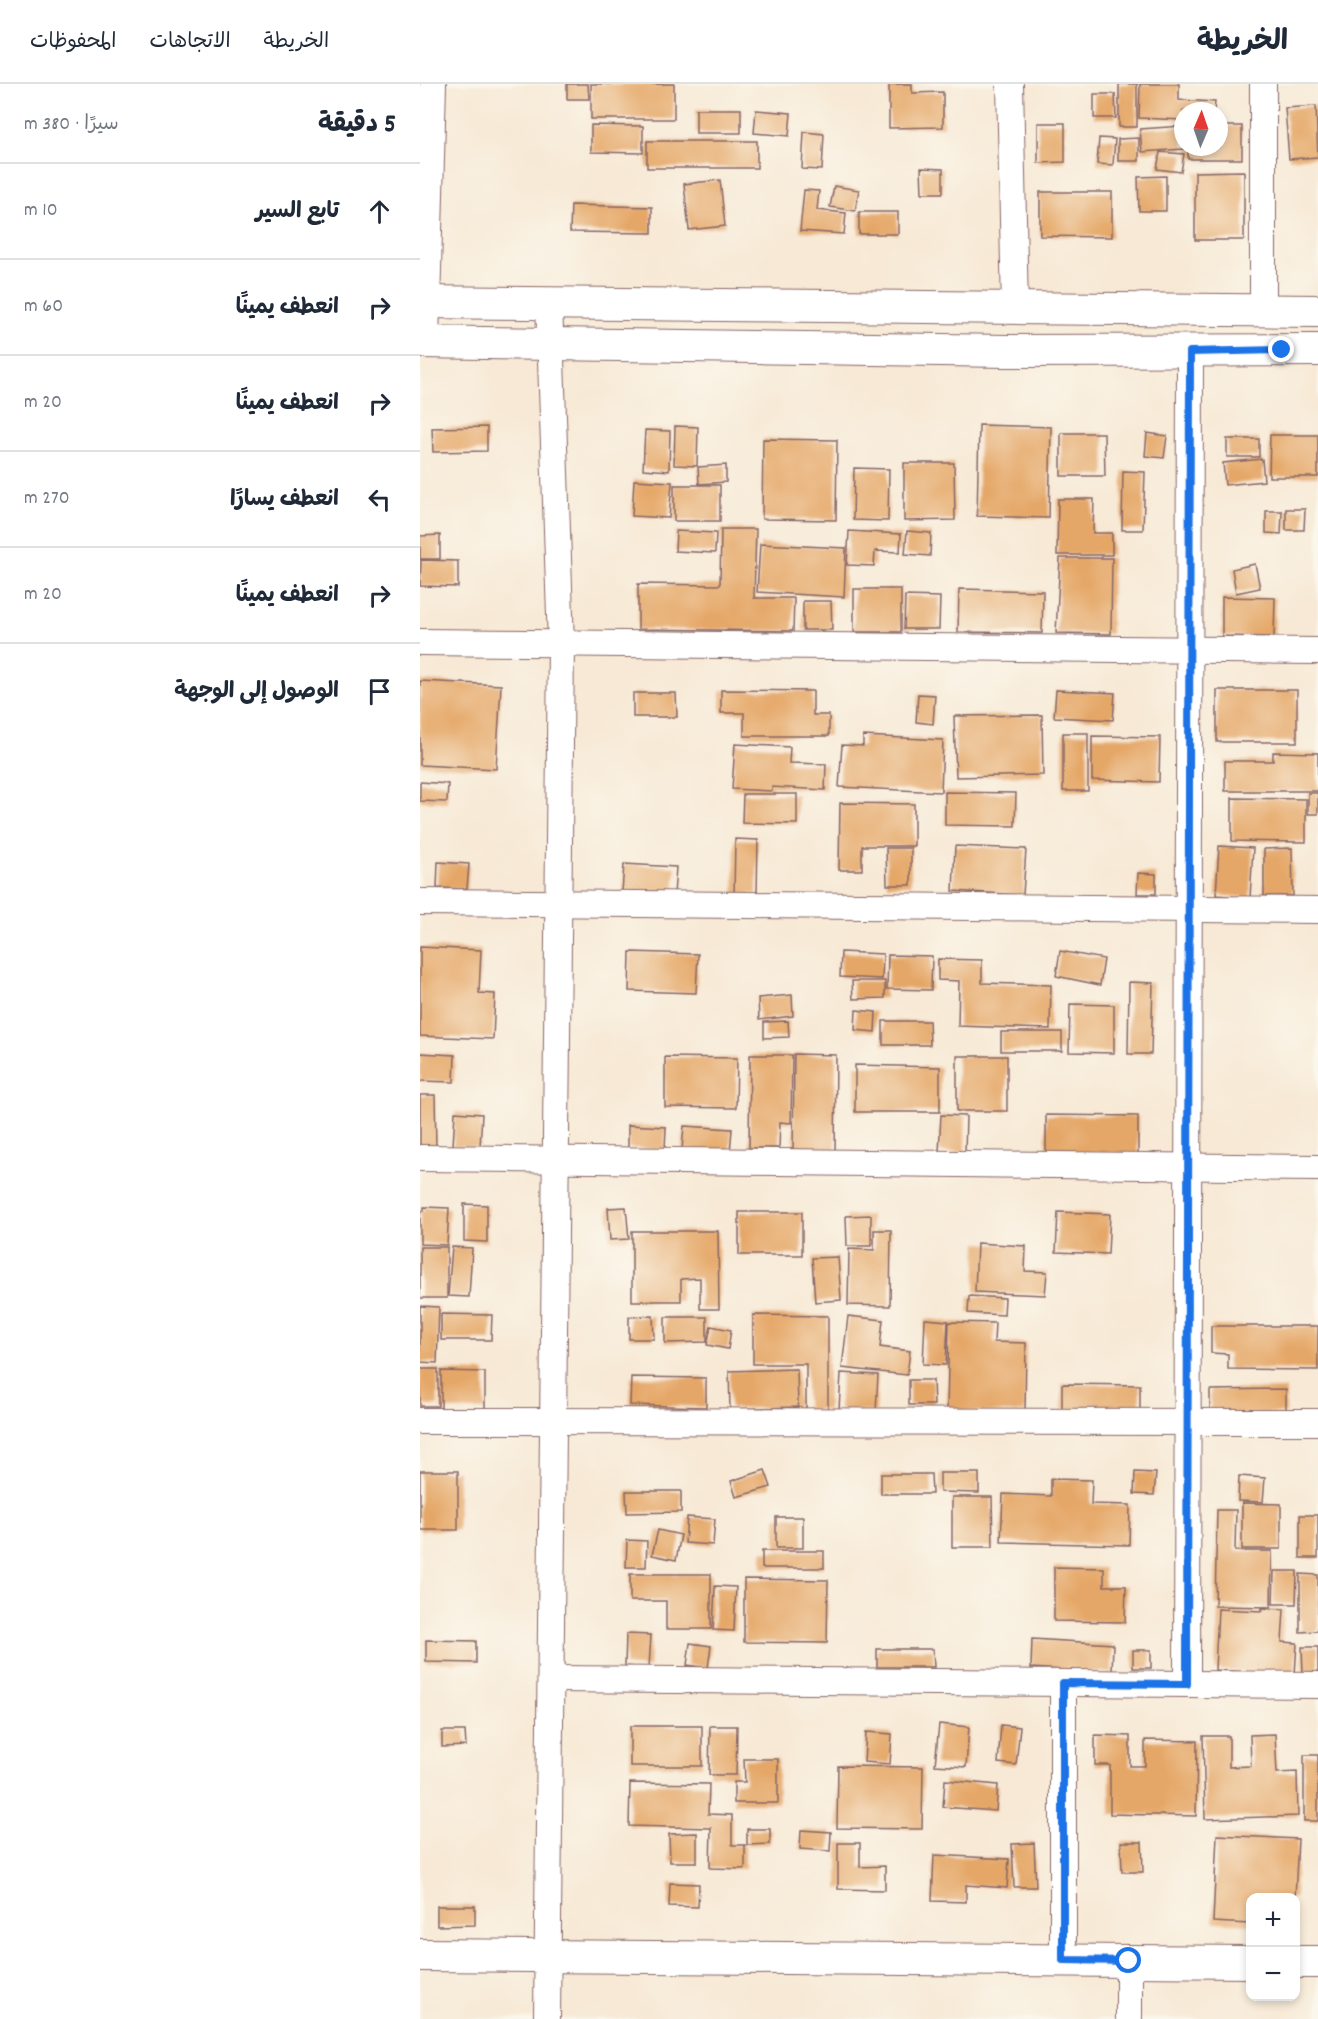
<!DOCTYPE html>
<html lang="ar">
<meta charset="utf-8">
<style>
:root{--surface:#fff;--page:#f2f2f3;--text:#1f2937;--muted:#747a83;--line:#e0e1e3}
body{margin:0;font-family:Dekko,"Playpen Sans Arabic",sans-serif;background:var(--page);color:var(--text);direction:rtl}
.controls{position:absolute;right:18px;bottom:18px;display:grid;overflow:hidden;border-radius:12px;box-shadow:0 3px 9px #0003}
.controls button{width:54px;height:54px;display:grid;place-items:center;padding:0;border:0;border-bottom:2px solid var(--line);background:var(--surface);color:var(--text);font:30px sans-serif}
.compass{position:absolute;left:754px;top:18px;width:54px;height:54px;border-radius:50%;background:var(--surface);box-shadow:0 3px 9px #0003;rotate:2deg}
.stop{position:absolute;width:18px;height:18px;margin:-14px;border:4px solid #1a73e8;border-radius:50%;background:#fff}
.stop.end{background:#1a73e8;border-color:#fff;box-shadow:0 2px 6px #0008}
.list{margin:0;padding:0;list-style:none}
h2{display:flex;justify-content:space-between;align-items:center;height:78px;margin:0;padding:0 24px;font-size:26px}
h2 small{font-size:20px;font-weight:400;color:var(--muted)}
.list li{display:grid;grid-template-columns:39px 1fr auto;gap:18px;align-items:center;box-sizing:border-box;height:96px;padding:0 24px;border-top:2px solid var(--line)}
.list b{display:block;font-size:22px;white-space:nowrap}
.list em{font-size:20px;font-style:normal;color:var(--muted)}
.icon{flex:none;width:33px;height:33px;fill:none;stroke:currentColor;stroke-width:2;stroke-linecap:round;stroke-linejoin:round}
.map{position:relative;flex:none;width:898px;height:1935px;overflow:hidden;direction:ltr}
header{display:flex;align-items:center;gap:36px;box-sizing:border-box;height:84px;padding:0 30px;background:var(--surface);border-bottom:2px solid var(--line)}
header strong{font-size:28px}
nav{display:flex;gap:33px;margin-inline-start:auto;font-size:21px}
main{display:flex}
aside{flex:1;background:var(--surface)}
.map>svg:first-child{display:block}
.building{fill:#e5a768}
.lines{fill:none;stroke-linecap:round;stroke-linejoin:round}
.minor-casing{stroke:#876666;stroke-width:28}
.tertiary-casing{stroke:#876666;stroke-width:34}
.minor{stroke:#fff;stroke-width:26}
.tertiary{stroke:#fff;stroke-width:32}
.route{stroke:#1a73e8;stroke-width:8}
</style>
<header>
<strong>الخريطة</strong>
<nav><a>الخريطة</a><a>الاتجاهات</a><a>المحفوظات</a></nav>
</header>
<main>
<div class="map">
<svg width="898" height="1935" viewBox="0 0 898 1935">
<rect width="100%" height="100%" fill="#fbf7ec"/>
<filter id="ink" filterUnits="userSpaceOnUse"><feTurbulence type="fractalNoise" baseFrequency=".0167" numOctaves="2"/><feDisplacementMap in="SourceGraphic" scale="12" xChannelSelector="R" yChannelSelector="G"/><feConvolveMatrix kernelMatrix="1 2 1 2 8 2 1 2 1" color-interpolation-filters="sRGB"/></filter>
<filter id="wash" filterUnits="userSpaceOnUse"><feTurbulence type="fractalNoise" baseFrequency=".008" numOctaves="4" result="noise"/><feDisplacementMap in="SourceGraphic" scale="24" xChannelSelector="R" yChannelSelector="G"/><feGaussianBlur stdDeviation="1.35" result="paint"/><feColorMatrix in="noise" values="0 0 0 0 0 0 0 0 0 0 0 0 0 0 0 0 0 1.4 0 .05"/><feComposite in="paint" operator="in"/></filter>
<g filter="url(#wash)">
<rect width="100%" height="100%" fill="#f7e9d5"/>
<g id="blocks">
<g class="building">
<polygon points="147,0 168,0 169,15 147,15"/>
<rect x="171" y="0" width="83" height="35"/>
<polygon points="469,0 492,0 492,9 523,8 523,43 469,44"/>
<rect x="699" y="0" width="18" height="43"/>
<polygon points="720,0 759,0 759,16 795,18 794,27 763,27 763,36 719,34"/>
<polygon points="674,10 695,10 696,34 674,34"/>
<polygon points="896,22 898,73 869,75 865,24"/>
<rect x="276" y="25" width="45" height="24"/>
<polygon points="336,26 371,29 369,52 334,49"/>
<polygon points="618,39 645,39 645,78 618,79"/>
<polygon points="171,41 223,42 223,69 171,68"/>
<polygon points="763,42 764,65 722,68 720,45"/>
<polygon points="799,42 822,42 822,75 768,75 768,63 799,63"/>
<polygon points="384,48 404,50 402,86 382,85"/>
<polygon points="679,54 695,55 693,81 677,80"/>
<polygon points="719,54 719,77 698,77 698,55"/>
<rect x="227" y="57" width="110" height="27"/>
<polygon points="740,68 764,70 761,88 737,85"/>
<polygon points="501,84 523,85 523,109 502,109"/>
<polygon points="824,87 824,156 775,156 775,88"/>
<polygon points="746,92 746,127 719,127 718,93"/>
<polygon points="300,96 305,142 269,146 264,100"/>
<polygon points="414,102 439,106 435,127 410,123"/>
<polygon points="384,106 399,107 397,126 426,129 424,150 380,147"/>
<polygon points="620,108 692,108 692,153 620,152"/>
<polygon points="151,121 232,123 232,149 150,148"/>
<rect x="439" y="128" width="39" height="22"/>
<polygon points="559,341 631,343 629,434 557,432"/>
<polygon points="255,342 278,343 277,382 254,381"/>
<polygon points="67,343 67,367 13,368 12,344"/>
<polygon points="225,346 250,347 249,387 223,385"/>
<polygon points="641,349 684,349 685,392 641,392"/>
<polygon points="727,349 747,352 744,374 725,372"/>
<polygon points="850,351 898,351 898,393 849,393"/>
<polygon points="343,355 417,356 416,436 342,435"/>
<rect x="807" y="355" width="32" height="18"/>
<polygon points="842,375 844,397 805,401 803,379"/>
<polygon points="484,379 534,379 535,436 484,437"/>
<polygon points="306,381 306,398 279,400 278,383"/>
<polygon points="434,384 469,385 468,437 433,436"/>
<polygon points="703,387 725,388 723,446 702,446"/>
<polygon points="214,396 252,398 249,434 212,432"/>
<rect x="254" y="401" width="46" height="36"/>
<polygon points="638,415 674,415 673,449 692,449 692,471 637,471"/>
<polygon points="866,425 885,425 884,446 866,446"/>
<polygon points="846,427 862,427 861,450 846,449"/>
<polygon points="301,445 336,445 334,514 374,514 373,547 218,545 218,500 300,501"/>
<polygon points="256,447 296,449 295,469 255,467"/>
<polygon points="429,447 481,450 480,468 455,467 454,482 427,481"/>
<polygon points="487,447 511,449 510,472 485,470"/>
<polygon points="20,451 20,475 0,475 0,452"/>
<polygon points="340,460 426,464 424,513 337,508"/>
<polygon points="640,474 692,474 691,550 636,549"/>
<polygon points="1,476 38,477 38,503 0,502"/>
<polygon points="835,480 840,504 816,509 812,485"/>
<rect x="434" y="505" width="47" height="43"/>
<polygon points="539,505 623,507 622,549 538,548"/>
<polygon points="485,512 520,513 519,545 484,545"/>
<polygon points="802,513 855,514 854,553 802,552"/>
<polygon points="383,517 411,517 412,546 383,546"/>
<polygon points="0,597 81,601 76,685 0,681"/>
<polygon points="301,606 393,607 393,631 409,631 409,652 324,652 324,629 301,629"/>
<polygon points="636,606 695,609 693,636 634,633"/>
<rect x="797" y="606" width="80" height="52"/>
<polygon points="213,609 256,609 257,633 213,633"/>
<polygon points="498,610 515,611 513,640 496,638"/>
<polygon points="622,631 623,691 536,693 534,632"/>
<rect x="643" y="649" width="25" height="58"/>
<polygon points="443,652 523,656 521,708 419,703 422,661 443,662"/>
<polygon points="672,652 740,653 739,698 672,696"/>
<polygon points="315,660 370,663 369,679 406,680 405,706 352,703 352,707 312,705"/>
<polygon points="853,668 898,669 898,707 805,707 805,677 853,677"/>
<polygon points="0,698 28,700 27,718 0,717"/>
<polygon points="525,708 596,709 595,742 525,741"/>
<rect x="888" y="709" width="10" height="21"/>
<polygon points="323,710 377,710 377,740 322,739"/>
<polygon points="812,714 886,715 886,758 812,757"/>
<polygon points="420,719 494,720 494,762 442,762 442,786 419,786"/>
<polygon points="315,755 338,756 337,810 314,811"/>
<polygon points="535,762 606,765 603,811 533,807"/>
<polygon points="799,762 833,764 830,814 796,811"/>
<polygon points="466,764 491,764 491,801 467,801"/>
<polygon points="872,764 873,812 844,812 844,765"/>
<polygon points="18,778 49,780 47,805 17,804"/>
<polygon points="204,780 256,783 254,811 202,808"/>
<polygon points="718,789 736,790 736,810 717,810"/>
<polygon points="0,863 61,866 59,909 75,910 73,955 0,952"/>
<polygon points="640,867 684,875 680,901 636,892"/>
<polygon points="210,868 278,870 276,909 209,907"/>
<polygon points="421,868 463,870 462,895 420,893"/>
<polygon points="468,871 512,872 511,906 467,905"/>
<polygon points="518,875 562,876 562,899 631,901 630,945 538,942 539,897 518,896"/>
<polygon points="432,897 465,897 465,914 433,915"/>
<polygon points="709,898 733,899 731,970 708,970"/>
<polygon points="372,911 373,932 339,936 338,914"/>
<polygon points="650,920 694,921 694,969 649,968"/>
<polygon points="436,926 456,928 455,948 435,946"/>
<polygon points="368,937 369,953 344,954 344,938"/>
<polygon points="463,937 509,937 510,961 463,961"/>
<rect x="581" y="948" width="61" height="19"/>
<polygon points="0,969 35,971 34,998 0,997"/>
<polygon points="374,970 416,971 415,1071 373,1070"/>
<polygon points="330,971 372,971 371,1039 360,1038 359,1064 329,1064"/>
<rect x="537" y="972" width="50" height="55"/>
<polygon points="245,973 317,974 316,1024 245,1023"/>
<polygon points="435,981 520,983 520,1028 435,1028"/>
<polygon points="0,1011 15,1011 16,1064 0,1064"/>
<polygon points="35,1028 62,1030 60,1063 33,1062"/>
<polygon points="521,1031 546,1032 545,1069 519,1068"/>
<polygon points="626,1031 718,1032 718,1070 626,1068"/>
<polygon points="208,1041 246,1043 245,1066 208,1064"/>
<polygon points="264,1042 312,1045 310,1069 262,1065"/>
<polygon points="44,1120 67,1121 67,1158 44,1157"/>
<polygon points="4,1123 29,1124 27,1161 0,1160 0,1127 4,1127"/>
<polygon points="206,1123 209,1155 190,1156 188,1124"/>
<rect x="319" y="1128" width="63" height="43"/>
<polygon points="638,1128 690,1130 688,1170 636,1168"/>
<polygon points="451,1131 451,1162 427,1162 426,1132"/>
<polygon points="454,1146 471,1146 470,1222 428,1221 429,1165 454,1166"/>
<polygon points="212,1147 298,1147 299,1225 280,1225 280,1194 261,1195 261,1217 212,1217"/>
<polygon points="557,1159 606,1162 605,1187 627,1188 625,1211 555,1208"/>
<rect x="0" y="1163" width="27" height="51"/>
<polygon points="32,1163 52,1164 49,1213 28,1212"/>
<polygon points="418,1173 421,1216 395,1218 392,1174"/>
<polygon points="549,1212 585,1214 584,1231 548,1229"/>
<polygon points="0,1222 19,1223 17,1279 0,1278"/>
<polygon points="21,1230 72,1231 71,1256 21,1256"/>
<polygon points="333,1231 408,1232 408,1326 386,1326 386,1280 333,1280"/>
<polygon points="233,1232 234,1255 209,1255 209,1233"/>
<polygon points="428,1232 463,1236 460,1263 490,1267 487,1291 422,1284"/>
<polygon points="245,1233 287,1233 287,1258 245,1259"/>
<polygon points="505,1235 528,1237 526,1281 503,1280"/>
<polygon points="529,1238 575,1239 574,1258 606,1259 605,1329 527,1327"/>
<polygon points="291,1242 311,1246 308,1265 287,1261"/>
<polygon points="791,1242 898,1242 898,1286 808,1285 808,1270 791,1269"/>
<rect x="0" y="1285" width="18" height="37"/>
<polygon points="377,1285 378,1323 310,1325 309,1287"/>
<polygon points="21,1287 65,1288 65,1326 21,1326"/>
<polygon points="421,1289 458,1291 456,1328 419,1326"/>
<polygon points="211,1293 286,1294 286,1323 210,1321"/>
<polygon points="489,1296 513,1296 514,1321 489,1321"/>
<polygon points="642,1300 720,1301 720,1327 642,1326"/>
<polygon points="866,1305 866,1329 790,1331 790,1306"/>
<polygon points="345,1386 351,1403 316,1413 311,1397"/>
<rect x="0" y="1387" width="38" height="59"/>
<polygon points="715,1388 736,1389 734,1411 714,1410"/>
<polygon points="520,1389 559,1389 559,1409 520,1408"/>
<polygon points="461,1390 511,1390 512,1410 461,1410"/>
<polygon points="819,1392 845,1394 843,1418 818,1417"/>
<polygon points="631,1395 672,1396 671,1420 710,1421 709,1461 581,1458 583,1410 631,1412"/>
<polygon points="206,1407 261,1407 261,1428 207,1429"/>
<polygon points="532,1413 572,1413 573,1463 532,1463"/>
<polygon points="822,1419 861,1420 861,1465 822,1465"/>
<polygon points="797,1426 816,1426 815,1467 852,1467 851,1523 795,1522"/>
<rect x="880" y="1431" width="18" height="43"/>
<polygon points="267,1433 295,1435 293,1461 265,1459"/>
<rect x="356" y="1433" width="27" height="31"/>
<polygon points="238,1446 261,1451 256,1476 232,1471"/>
<polygon points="207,1456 227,1457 226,1483 206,1483"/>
<rect x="342" y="1467" width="62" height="17"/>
<polygon points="634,1483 684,1484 684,1502 706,1502 705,1538 634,1537"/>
<polygon points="854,1487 877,1487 876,1520 853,1520"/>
<polygon points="210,1490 291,1490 291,1545 246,1545 246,1517 210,1517"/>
<polygon points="880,1490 898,1491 898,1547 880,1548"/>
<polygon points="324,1495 408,1496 407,1559 324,1558"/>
<polygon points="295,1502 316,1503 314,1547 293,1546"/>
<polygon points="842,1524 864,1525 862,1558 877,1559 875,1591 795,1586 798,1525 842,1527"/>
<polygon points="206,1550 231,1551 229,1584 205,1582"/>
<polygon points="612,1555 693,1560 692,1589 611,1584"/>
<polygon points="6,1556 56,1557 56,1579 6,1578"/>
<polygon points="270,1559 291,1562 288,1584 267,1581"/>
<polygon points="882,1563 898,1563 898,1589 883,1589"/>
<polygon points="457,1565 513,1565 514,1583 457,1583"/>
<rect x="713" y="1566" width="18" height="18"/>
<polygon points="519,1640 549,1643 546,1683 515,1681"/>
<polygon points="581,1641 600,1643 596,1681 578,1679"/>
<rect x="210" y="1642" width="72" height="40"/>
<polygon points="290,1642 317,1642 316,1691 289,1691"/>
<polygon points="22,1647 45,1647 46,1662 22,1663"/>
<polygon points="446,1648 472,1650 470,1680 444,1678"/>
<polygon points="855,1650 857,1689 877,1688 878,1732 785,1735 783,1652 809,1652 809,1683 831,1682 830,1651"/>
<polygon points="675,1651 710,1652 710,1682 725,1682 725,1656 777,1657 776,1732 690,1730 690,1681 675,1681"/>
<rect x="884" y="1671" width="14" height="66"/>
<polygon points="324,1675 358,1675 358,1719 314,1719 314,1698 325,1698"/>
<polygon points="418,1682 503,1683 502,1745 417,1744"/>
<polygon points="525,1696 578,1701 576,1727 523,1723"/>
<polygon points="210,1699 289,1700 288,1730 312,1731 312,1761 325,1761 325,1785 290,1784 291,1744 209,1742"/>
<polygon points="327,1745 350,1745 350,1760 327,1761"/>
<polygon points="381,1746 411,1748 410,1767 380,1765"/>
<polygon points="277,1749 277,1778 250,1778 249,1750"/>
<polygon points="797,1751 878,1755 875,1814 830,1814 830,1840 793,1838"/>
<polygon points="701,1758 722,1758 723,1788 702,1788"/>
<polygon points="418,1759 440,1759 440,1783 465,1782 465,1806 418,1805"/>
<polygon points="614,1759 616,1803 594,1803 592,1760"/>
<polygon points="514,1771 589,1775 587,1804 546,1801 546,1818 512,1817"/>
<polygon points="250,1799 279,1800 278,1823 249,1822"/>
<polygon points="17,1822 55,1822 55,1841 17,1842"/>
</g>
</g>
</g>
<g filter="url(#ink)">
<use href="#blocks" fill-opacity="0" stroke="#876666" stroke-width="1.5"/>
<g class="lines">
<g class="minor-casing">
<g id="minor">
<polyline points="590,0 595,225"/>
<polyline points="843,227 843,0"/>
<polyline points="6,258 13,0"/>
<polyline points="0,558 898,567"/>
<polyline points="0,818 898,826"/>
<polyline points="0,1074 898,1084"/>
<polyline points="0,1337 898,1338"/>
<polyline points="131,1595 898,1601"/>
<polyline points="643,1599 643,1876"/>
<polyline points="767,1600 770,268"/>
<polyline points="127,1935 141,560 129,219"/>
<polyline points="709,1935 709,1877"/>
</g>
</g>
<g class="tertiary-casing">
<g id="tertiary">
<polyline points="0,218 898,227"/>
<polyline points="0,258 588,267 898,266"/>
<polyline points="0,1871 830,1878"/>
<polyline points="876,1878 898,1878"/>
</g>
</g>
<use href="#minor" class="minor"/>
<use href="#tertiary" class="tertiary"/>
</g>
</g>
<g class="lines" filter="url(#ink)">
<polyline class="route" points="709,1877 643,1876 643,1599 767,1600 770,268 862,266"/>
</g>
</svg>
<div class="controls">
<button>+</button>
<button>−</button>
</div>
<svg class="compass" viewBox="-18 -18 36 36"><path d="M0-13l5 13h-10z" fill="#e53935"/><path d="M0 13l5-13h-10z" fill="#747a83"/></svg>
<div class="stop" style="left:709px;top:1877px"></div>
<div class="stop end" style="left:862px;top:266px"></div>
</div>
<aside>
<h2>5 دقيقة<small>سيرًا · 380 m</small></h2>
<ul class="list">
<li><svg class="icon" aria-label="ahead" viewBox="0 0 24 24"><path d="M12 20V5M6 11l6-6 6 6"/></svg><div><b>تابع السير</b></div><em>10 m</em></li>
<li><svg class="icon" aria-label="right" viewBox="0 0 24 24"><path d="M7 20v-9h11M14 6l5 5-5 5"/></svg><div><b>انعطف يمينًا</b></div><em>60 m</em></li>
<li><svg class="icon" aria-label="right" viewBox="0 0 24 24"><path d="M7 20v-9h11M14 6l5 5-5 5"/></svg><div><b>انعطف يمينًا</b></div><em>20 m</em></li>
<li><svg class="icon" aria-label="left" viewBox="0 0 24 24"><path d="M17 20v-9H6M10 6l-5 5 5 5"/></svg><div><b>انعطف يسارًا</b></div><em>270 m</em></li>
<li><svg class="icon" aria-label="right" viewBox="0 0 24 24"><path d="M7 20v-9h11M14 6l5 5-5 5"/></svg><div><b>انعطف يمينًا</b></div><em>20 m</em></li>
<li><svg class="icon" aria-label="arrive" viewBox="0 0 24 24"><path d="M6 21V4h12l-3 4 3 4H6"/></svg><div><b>الوصول إلى الوجهة</b></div></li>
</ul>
</aside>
</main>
